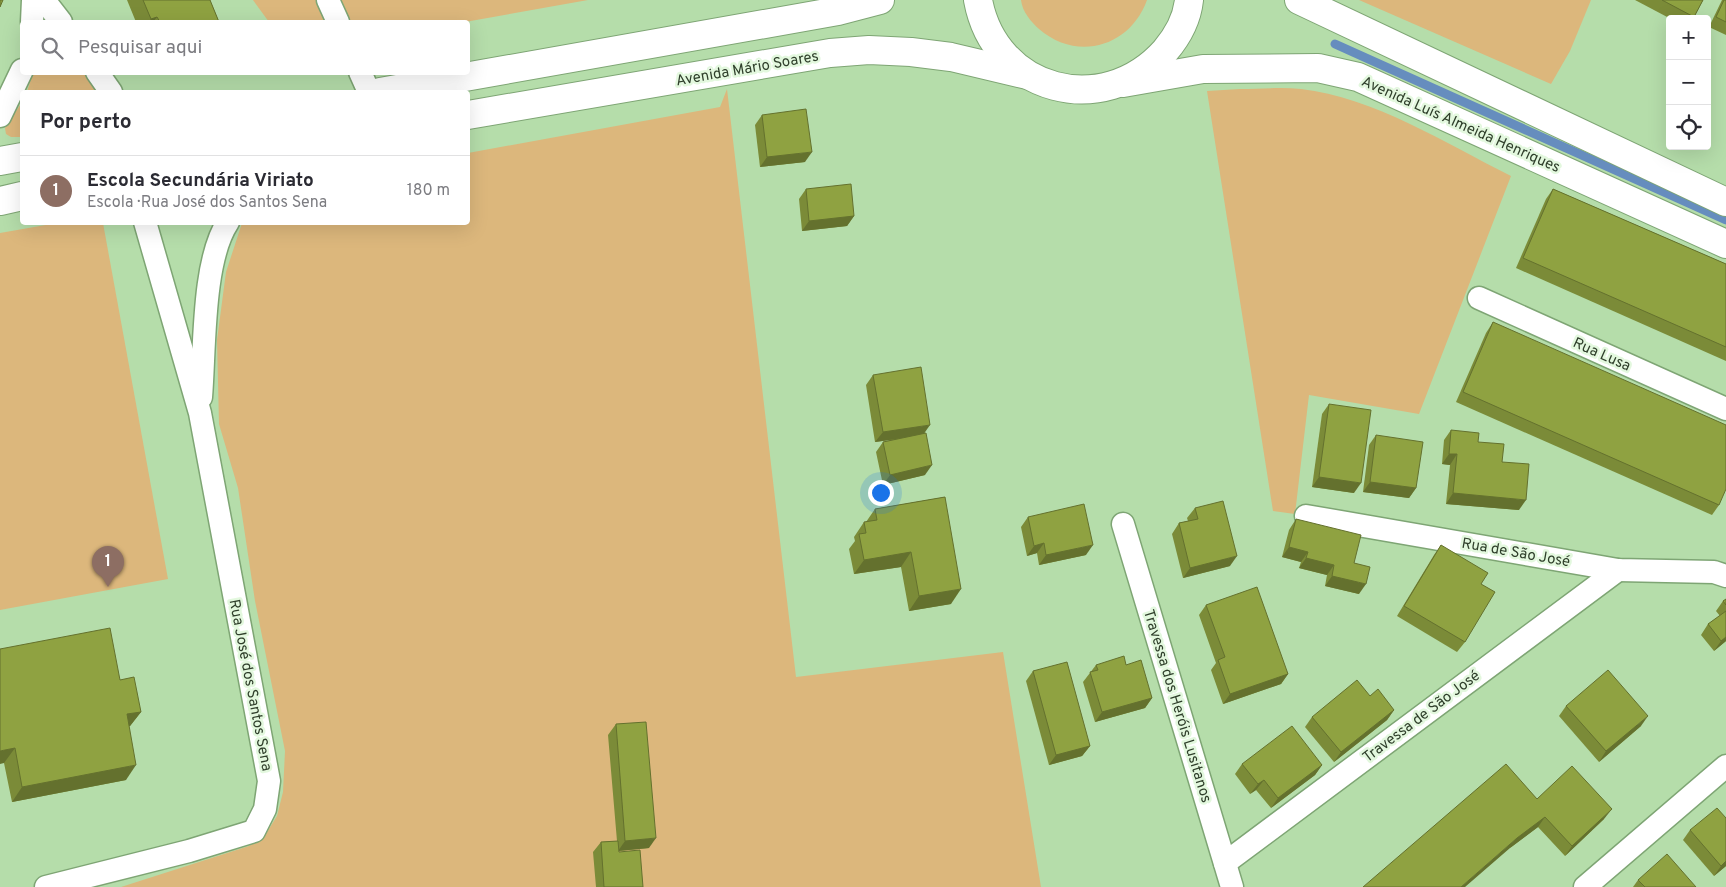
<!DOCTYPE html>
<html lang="pt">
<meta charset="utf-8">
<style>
:root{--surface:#fff;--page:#f2f2f3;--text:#2b2b33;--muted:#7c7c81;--line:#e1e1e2;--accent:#0f766e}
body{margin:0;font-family:Overpass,sans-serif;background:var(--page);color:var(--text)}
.controls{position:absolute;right:15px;top:15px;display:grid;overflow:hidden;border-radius:5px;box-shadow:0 5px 20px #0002}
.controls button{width:45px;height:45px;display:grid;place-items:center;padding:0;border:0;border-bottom:1px solid var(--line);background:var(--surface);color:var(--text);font:25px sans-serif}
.you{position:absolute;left:880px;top:492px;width:18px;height:18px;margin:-12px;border:4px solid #fff;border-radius:50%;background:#1a73e8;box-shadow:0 0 0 8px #1a73e833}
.badge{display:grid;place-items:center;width:32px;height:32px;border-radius:50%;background:var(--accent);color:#fff;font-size:16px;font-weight:700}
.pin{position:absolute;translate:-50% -41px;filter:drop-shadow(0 1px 2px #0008)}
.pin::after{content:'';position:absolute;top:26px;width:18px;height:15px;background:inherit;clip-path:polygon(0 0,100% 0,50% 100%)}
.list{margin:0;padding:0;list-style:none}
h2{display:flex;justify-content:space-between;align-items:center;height:65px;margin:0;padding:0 20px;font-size:21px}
h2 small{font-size:16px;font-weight:400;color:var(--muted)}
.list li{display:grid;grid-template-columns:32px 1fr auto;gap:15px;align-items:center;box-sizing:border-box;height:70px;padding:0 20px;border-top:1px solid var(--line)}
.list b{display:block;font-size:19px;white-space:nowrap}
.list p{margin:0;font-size:16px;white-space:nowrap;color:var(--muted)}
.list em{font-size:16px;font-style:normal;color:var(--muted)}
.icon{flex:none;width:28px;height:28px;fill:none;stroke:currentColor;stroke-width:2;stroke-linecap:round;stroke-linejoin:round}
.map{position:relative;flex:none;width:1726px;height:887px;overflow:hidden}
.search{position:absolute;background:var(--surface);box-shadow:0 5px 20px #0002;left:20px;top:20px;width:450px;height:55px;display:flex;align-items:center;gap:12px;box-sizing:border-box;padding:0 18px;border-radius:5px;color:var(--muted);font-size:19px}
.panel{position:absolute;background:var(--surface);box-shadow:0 5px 20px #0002;left:20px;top:90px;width:450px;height:135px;border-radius:5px}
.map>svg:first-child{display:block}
.green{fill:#dcb77c}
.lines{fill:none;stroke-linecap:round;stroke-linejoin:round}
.stream{stroke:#668dbe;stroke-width:9}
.minor-casing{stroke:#7ea574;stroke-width:25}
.primary-casing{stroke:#7ea574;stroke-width:30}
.minor{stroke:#fff;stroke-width:22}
.primary{stroke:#fff;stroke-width:28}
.wall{fill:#7b8b38}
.shaded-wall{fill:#64712e}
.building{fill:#8fa241;stroke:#64712e}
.labels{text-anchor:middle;stroke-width:5;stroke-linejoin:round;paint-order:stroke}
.street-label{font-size:15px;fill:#2f3f2b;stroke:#e3f8de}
</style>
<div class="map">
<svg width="1726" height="887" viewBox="0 0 1726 887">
<rect width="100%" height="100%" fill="#b5ddaa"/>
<g class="green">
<polygon points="253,0 588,0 465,22 269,22"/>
<path d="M1021,0H1147C1130,47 1077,62 1039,29C1031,22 1022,11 1021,0Z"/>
<polygon points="1359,0 1591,0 1570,51 1551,84"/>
<polygon points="33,72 85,73 98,92 27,92"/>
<polygon points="727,89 796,677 1003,652 1041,887 121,887 249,846 267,832 277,816 283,792 285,751 255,601 238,488 219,424 217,340 226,272 242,223 468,222 468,153 720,107"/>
<path d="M1240,89C1260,89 1281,87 1301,89C1373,97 1447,144 1511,176L1419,414L1309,395L1295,514L1273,511L1207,91Z"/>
<polygon points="22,102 22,137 11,137 6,134 5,128"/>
<polygon points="57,223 103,223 168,579 0,610 0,233"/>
</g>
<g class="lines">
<polyline class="stream" points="1335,44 1726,220"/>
<g class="minor-casing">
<g id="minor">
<polyline points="44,0 61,22"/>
<polyline points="328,0 338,22"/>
<polyline points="32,22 33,0"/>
<polyline points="97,72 111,92"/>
<polyline points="360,72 369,92"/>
<polyline points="0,116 22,70"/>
<polyline points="1479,298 1726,409"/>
<path d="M201,397C205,350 202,261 228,222"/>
<polyline points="1306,516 1618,570 1714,572 1726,576"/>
<polyline points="1123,524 1232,887"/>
<polyline points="1225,863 1618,570"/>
<polyline points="46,887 189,851 254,831 265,809 269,781 200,413 145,222"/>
<polyline points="1585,887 1726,766"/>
</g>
</g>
<g class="primary-casing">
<g id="primary">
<path d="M978,0C995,92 1103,120 1165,51C1177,37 1187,19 1189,0"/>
<polyline points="1299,0 1726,202"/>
<polyline points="1123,83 1203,69 1318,68 1358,77 1726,244"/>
<polyline points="380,92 838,11 880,0"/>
<polyline points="468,115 830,53 869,50 911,52 951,57 1027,75"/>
<polyline points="0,161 22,157"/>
<polyline points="0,201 22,196"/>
</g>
</g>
<use href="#minor" class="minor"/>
<use href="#primary" class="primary"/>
</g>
<g class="wall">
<polygon points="127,0 210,0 219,22 136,22"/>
<polygon points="1635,0 1703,0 1693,19 1671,19"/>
<polygon points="1722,0 1726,0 1726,35 1709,27"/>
<polygon points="762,115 805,162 760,167 755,125"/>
<polygon points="806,189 854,216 847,226 802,231 799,199"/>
<polygon points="1553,189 1726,264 1726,361 1516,268 1546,199"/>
<polygon points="1493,322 1719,505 1712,515 1456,402 1486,333"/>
<polygon points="873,375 925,433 925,475 883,485 876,452 883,442 891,440 875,442 866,385"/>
<polygon points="1329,404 1354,493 1312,487 1322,414"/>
<polygon points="1451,430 1478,442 1502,462 1519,510 1446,504 1450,465 1442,464 1444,440"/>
<polygon points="1376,435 1416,488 1409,498 1363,492 1369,445"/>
<polygon points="945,497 951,604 909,611 901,567 854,574 849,549 855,541 854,537 864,522 866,522 875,509"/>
<polygon points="1195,508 1230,566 1183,578 1172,534 1179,523 1188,521 1187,518"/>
<polygon points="1028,517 1086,555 1039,565 1037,553 1027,556 1021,527"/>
<polygon points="1296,519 1354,563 1359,594 1325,586 1327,575 1299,568 1301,562 1282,557 1289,530"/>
<polygon points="1441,545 1465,642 1457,652 1397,616 1434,555"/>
<polygon points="1726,599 1726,641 1714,651 1701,635 1708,624 1720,616 1716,611 1723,601"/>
<polygon points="1206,605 1288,674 1281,684 1223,704 1211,670 1216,663 1199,615"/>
<polygon points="0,649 120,680 141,712 130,726 129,726 126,780 12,802 4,763"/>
<polygon points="1096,665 1126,665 1152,698 1145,708 1095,722 1083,682"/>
<polygon points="1033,671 1090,746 1082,756 1049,765 1026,681"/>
<polygon points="1370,696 1394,710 1387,720 1334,762 1305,727 1312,717"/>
<polygon points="1566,706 1641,726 1599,762 1559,716"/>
<polygon points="616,724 649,848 619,851 619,852 643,887 596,887 593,852 601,842 617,841 608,735"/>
<polygon points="1242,764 1322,765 1315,775 1271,808 1256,790 1250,794 1235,774"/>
<polygon points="1537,799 1604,819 1565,856 1538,827 1510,848"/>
<polygon points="1690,830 1726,866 1714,876 1683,840"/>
<polygon points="1638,880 1696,887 1633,887"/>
</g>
<g class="shaded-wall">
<polygon points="157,17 153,22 148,22 151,19"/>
<polygon points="812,152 805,162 760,167 767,157"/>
<polygon points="854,216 847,226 802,231 809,221"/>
<polygon points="930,425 923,435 875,442 883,432"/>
<polygon points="1449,454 1457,454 1450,465 1442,464"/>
<polygon points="932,465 925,475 883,485 890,475"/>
<polygon points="1319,477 1361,483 1354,493 1312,487"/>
<polygon points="1370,482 1416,488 1409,498 1363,492"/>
<polygon points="1453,493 1526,500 1519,510 1446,504"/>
<polygon points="1044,543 1037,553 1027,556 1034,546"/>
<polygon points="1093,545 1086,555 1039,565 1046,555"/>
<polygon points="1289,547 1308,552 1301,562 1282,557"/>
<polygon points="911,552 901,567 854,574 864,560"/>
<polygon points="1237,556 1230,566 1183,578 1190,568"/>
<polygon points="1306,558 1334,565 1327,575 1299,568"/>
<polygon points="1332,576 1366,584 1359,594 1325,586"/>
<polygon points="961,589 951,604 909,611 919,596"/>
<polygon points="1726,637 1726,641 1714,651 1721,641"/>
<polygon points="1288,674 1281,684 1223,704 1230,694"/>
<polygon points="1152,698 1145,708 1095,722 1102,712"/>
<polygon points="1394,710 1387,720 1334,762 1341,752"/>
<polygon points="141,712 130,726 116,729 127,714"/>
<polygon points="1648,716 1641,726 1599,762 1606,751"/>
<polygon points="1090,746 1082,756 1049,765 1056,755"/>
<polygon points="15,748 4,763 0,764 0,751"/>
<polygon points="136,765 126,780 12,802 22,787"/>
<polygon points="1322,765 1315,775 1271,808 1278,798"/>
<polygon points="1264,780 1256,790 1250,794 1258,784"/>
<polygon points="1612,809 1604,819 1565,856 1572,846"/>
<polygon points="1545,817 1538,827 1510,848 1465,887 1461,887 1517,838"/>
<polygon points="656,838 649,848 618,851 625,841"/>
<polygon points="1726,861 1726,866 1714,876 1721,866"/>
</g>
<g class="building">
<polygon points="0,0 3,0 0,7"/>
<polygon points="143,0 210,0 219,22 160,22 157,17 151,19"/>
<polygon points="1662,0 1703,0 1694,17"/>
<polygon points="1724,0 1726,0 1726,22 1716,17"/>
<polygon points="806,109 812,152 767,157 762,115"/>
<polygon points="851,184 854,216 809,221 806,189"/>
<polygon points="1553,189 1726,264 1726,347 1523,258"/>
<polygon points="1493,322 1726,425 1726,489 1719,505 1463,392"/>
<polygon points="921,367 930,425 883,432 873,375"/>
<polygon points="1329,404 1371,410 1361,483 1319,477"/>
<polygon points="1451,430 1479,433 1478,442 1504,444 1502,462 1529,464 1526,500 1453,493 1457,454 1449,454"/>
<polygon points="926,433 932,465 890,475 883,442"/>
<polygon points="1376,435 1423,442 1416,488 1370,482"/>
<polygon points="945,497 961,589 919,596 911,552 864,560 859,534 866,533 864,522 877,520 875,509"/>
<polygon points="1223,501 1237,556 1190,568 1179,523 1198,519 1195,508"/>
<polygon points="1084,504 1093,545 1046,555 1044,543 1034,546 1028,517"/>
<polygon points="1296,519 1361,535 1354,563 1370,567 1366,584 1332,576 1334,565 1306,558 1308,552 1289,547"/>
<polygon points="1441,545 1488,573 1481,584 1495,592 1465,642 1404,606"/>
<polygon points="1257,587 1288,674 1230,694 1218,660 1225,657 1206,605"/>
<polygon points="1726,599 1726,605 1723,601"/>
<polygon points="1726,611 1726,637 1721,641 1708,624"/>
<polygon points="110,628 120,680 134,677 141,712 127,714 136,765 22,787 15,748 0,751 0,649"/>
<polygon points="1124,656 1126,665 1141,660 1152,698 1102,712 1090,672 1098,670 1096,665"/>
<polygon points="1067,662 1090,746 1056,755 1033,671"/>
<polygon points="1608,670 1648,716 1606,751 1566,706"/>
<polygon points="1357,680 1370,696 1378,689 1394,710 1341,752 1312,717"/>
<polygon points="646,722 656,838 625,841 616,724"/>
<polygon points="1292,726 1322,765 1278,798 1264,780 1258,784 1242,764"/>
<polygon points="1506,764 1537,799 1572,766 1612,809 1572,846 1545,817 1517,838 1461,887 1363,887"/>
<polygon points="1717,808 1726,818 1726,861 1721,866 1690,830"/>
<polygon points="618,841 619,852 640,850 643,887 604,887 601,842"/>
<polygon points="1667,854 1696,887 1645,887 1638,880"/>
</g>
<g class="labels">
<g class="street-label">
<text transform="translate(747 68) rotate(-10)" y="5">Avenida Mário Soares</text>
<text transform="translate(1461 124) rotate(24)" y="5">Avenida Luís Almeida Henriques</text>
<text transform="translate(1602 354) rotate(24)" y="5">Rua Lusa</text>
<text transform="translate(1516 552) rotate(10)" y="5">Rua de São José</text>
<text transform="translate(251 685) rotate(79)" y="5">Rua José dos Santos Sena</text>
<text transform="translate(1178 706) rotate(73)" y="5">Travessa dos Heróis Lusitanos</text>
<text transform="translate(1421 716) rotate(-37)" y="5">Travessa de São José</text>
</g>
</g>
</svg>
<div class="controls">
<button>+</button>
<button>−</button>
<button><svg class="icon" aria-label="locate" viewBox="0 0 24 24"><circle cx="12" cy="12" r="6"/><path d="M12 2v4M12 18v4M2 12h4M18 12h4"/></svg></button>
</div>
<div class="you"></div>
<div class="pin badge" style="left:108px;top:587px;background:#8d6e63">1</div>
<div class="search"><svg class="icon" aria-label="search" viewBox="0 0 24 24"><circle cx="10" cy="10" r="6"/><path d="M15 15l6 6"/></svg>Pesquisar aqui</div>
<section class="panel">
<h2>Por perto<small></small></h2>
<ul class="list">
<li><span class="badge" style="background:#8d6e63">1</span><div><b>Escola Secundária Viriato</b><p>Escola · Rua José dos Santos Sena</p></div><em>180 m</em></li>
</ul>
</section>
</div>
